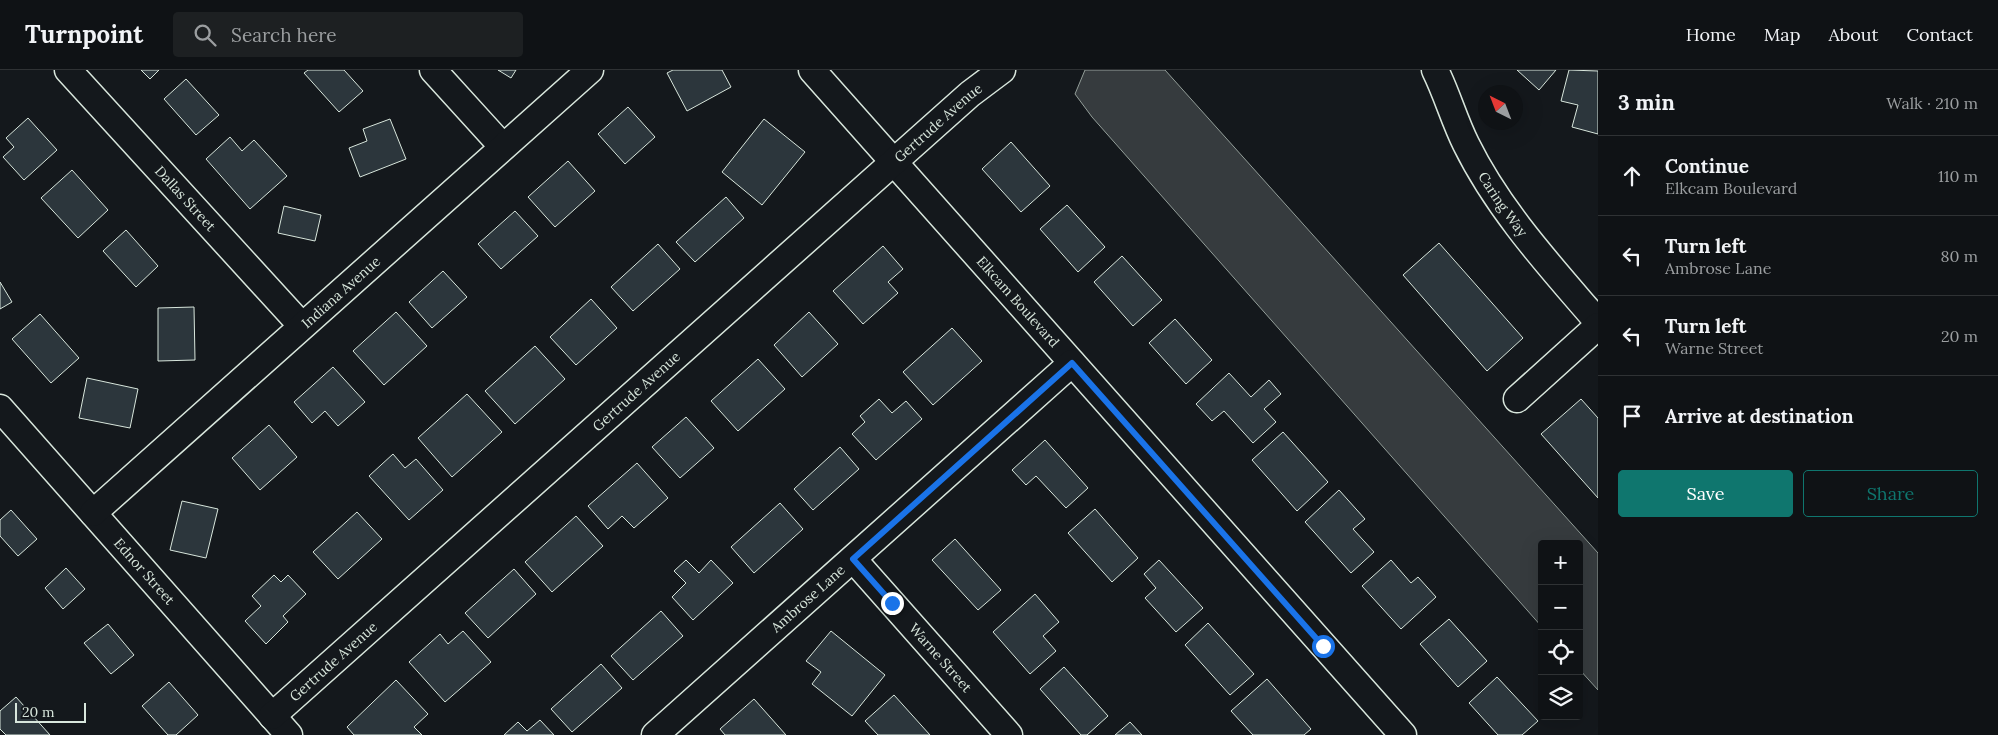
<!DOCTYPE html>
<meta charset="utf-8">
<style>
:root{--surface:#0f1215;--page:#1d2022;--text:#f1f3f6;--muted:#9b9ea0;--line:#2f3234;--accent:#0f766e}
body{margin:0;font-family:Lora,serif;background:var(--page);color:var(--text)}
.controls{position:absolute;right:15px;bottom:15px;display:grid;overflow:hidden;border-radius:5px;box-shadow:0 5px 20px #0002}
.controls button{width:45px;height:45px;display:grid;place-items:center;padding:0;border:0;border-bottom:1px solid var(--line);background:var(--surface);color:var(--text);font:25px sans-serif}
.compass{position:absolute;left:1478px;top:15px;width:45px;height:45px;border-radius:50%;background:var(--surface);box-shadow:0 5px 20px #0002;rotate:318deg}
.scale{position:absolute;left:15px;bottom:12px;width:71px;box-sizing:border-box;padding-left:5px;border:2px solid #d8e6dc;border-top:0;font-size:14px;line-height:18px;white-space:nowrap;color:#d8e6dc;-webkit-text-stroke:4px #14181c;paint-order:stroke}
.stop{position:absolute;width:15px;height:15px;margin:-11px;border:4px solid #1a73e8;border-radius:50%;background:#fff}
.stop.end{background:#1a73e8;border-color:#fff;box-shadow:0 1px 5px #0008}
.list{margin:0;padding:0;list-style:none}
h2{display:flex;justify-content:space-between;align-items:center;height:65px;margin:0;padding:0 20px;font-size:21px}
h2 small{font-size:16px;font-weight:400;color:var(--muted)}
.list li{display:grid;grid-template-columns:32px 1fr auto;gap:15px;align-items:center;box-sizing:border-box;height:80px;padding:0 20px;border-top:1px solid var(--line)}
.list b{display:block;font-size:19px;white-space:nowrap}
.list p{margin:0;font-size:16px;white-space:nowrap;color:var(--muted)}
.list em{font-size:16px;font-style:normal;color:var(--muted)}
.actions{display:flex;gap:10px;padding:15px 20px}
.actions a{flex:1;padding:11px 0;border:1px solid var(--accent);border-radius:5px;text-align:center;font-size:18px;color:var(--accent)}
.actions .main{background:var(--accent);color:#fff}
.icon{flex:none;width:28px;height:28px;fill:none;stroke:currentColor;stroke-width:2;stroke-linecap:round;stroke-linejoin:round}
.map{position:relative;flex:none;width:1598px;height:665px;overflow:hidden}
header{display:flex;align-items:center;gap:30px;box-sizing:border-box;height:70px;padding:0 25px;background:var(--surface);border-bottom:1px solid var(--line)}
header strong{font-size:24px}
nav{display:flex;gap:28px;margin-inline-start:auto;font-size:18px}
.search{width:350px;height:45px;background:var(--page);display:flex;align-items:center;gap:12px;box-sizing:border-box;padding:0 18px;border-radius:5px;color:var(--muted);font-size:19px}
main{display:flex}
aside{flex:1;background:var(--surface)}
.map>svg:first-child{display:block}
.water{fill:#363b3e;stroke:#939e99}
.building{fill:#2c363c;stroke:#d8e6dc}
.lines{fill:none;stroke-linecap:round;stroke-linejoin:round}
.minor-casing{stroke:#d8e6dc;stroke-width:29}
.minor{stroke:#14181c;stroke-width:26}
.route{stroke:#1a73e8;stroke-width:6}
.labels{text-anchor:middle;stroke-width:4;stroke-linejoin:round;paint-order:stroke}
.street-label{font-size:14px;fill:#d8e6dc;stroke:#14181c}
</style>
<header>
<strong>Turnpoint</strong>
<div class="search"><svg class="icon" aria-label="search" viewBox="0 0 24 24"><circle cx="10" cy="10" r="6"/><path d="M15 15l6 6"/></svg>Search here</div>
<nav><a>Home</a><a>Map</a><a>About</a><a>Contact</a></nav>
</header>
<main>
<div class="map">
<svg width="1598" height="665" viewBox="0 0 1598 665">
<rect width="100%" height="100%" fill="#14181c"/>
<polygon class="water" points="1085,0 1165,0 1598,483 1598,620 1579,599 1579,474 1542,474 1542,557 1092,47 1075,24"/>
<g class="building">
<polygon points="141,0 159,0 150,9"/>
<polygon points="308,0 344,0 363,21 339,42 304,3"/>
<polygon points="498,0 516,0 511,8"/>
<polygon points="673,0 722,0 731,17 687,41 667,3"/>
<polygon points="1517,0 1556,0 1539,20"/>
<polygon points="1569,0 1598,1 1598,64 1572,57 1578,35 1561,31"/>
<polygon points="186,9 219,45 196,65 164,29"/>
<polygon points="628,37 655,67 625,94 598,64"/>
<polygon points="28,48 57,80 24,110 3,87 14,77 6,68"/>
<polygon points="390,49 406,89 360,107 349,78 367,71 363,59"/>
<polygon points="764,49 805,82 762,135 722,102"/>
<polygon points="230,67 242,81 254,70 287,106 250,139 206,89"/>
<polygon points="1011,72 1050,116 1021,142 982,99"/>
<polygon points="568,91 595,121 555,157 528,127"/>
<polygon points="72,100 108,140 78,168 41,128"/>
<polygon points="726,127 744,148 695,192 676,172"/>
<polygon points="1067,135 1105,177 1078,202 1040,159"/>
<polygon points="284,136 321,145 315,171 278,163"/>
<polygon points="515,141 538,166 501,199 478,174"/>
<polygon points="126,160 158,196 136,217 103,181"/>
<polygon points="1439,173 1523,268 1487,301 1403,205"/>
<polygon points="658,174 680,199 633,241 611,217"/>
<polygon points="883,176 903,199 888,212 898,223 863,254 833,221"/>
<polygon points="1122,186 1162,230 1133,256 1094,212"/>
<polygon points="443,201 467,227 432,258 409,232"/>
<polygon points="0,212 12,232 0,239"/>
<polygon points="591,229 617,258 576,295 550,267"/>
<polygon points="194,237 195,290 158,291 158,238"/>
<polygon points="396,242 427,276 384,315 353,281"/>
<polygon points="809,242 838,274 802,307 774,275"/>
<polygon points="40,244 79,288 51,313 12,269"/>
<polygon points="1175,249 1212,290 1186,314 1149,273"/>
<polygon points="952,258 982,291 933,335 903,302"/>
<polygon points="535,276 565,309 515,354 485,321"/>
<polygon points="758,289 785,319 738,361 711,331"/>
<polygon points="333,297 365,332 338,356 325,341 312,353 294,332"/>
<polygon points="1229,303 1251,327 1269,310 1281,324 1264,339 1276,352 1253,373 1224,341 1212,351 1196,334"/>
<polygon points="87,308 138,319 130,358 79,348"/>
<polygon points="467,324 502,362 452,407 418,368"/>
<polygon points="879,329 892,343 906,331 922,349 876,390 852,364 865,352 860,346"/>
<polygon points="1581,329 1598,348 1598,428 1541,364"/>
<polygon points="686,347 714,378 680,408 652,377"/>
<polygon points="269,355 297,387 260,420 232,388"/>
<polygon points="1283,362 1328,412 1297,441 1252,390"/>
<polygon points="1045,370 1088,418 1066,438 1036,406 1026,415 1012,400"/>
<polygon points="840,377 859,399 813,440 794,419"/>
<polygon points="393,384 405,398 416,389 443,420 409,450 369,406"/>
<polygon points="637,393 668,428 634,458 622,446 608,459 588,436"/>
<polygon points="1339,420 1365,449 1353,459 1374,482 1351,503 1305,452"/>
<polygon points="182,431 218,439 206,488 170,480"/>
<polygon points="780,433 803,459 754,503 731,477"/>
<polygon points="1095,439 1138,488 1112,512 1068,463"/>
<polygon points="11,440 37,469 18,486 0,466 0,450"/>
<polygon points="357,442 382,469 338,509 313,482"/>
<polygon points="576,446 603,476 552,522 525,492"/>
<polygon points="955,469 1001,520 978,540 932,490"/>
<polygon points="686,490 699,503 711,490 733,513 693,550 672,527 686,513 674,501"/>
<polygon points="1159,490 1203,538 1176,562 1145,528 1156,518 1144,504"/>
<polygon points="1391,490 1411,513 1418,507 1436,527 1401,559 1362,516"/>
<polygon points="66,498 85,519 63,539 45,518"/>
<polygon points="514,499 536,524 488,568 465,543"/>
<polygon points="274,505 281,512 288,505 306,524 283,546 288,552 266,574 245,551 261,536 252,526"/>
<polygon points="1035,524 1059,552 1043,566 1056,581 1030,604 993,562"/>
<polygon points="661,541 683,566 633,610 611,586"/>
<polygon points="1449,549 1487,591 1458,617 1420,574"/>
<polygon points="1208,553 1254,604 1230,625 1185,575"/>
<polygon points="108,554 134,585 111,604 84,573"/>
<polygon points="463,561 491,592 445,632 409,592 440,564 448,574"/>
<polygon points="831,561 885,605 852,646 812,614 821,602 806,591"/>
<polygon points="601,594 622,618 572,662 551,639"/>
<polygon points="1064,597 1108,646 1087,665 1081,665 1040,619"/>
<polygon points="1497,607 1538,651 1522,665 1498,665 1469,633"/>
<polygon points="1267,609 1311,659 1304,665 1253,665 1231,641"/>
<polygon points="396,610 428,644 414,657 422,665 354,665 347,657"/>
<polygon points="169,612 198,645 176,665 168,665 142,636"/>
<polygon points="894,625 930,665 878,665 865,651"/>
<polygon points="16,627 50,665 6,665 0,659 0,641"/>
<polygon points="754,629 786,665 725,665 720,659"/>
<polygon points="540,650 554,665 504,665 518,652 527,661"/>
<polygon points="1130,652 1142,665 1115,665"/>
</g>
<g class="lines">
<g class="minor-casing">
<g id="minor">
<path id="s1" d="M68,0L302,256"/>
<polyline points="433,0 503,77"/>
<path id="s2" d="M812,0L1403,665"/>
<path id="s3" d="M1435,0C1447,24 1454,50 1466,74C1499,141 1550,196 1598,252"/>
<polyline points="1517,329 1598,256"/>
<path id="s4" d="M0,338L289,665"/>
<path id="s5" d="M93,443L590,0"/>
<path id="s6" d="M853,489L1009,665"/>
<path id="s7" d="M272,646L970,24L1002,0"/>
<path id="s8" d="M655,665L1072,293"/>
</g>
</g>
<use href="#minor" class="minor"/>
</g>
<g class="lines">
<polyline class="route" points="892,533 853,489 1072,293 1323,576"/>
</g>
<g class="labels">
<g class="street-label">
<text dy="5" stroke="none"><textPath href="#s7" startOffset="892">Gertrude Avenue</textPath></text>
<text dy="5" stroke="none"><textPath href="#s1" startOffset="174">Dallas Street</textPath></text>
<text dy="5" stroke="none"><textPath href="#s3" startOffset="151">Caring Way</textPath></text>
<text dy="5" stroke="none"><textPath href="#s5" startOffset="332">Indiana Avenue</textPath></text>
<text dy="5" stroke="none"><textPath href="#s2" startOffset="310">Elkcam Boulevard</textPath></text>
<text dy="5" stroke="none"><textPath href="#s7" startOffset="488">Gertrude Avenue</textPath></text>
<text dy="5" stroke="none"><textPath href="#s4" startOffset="218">Ednor Street</textPath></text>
<text dy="5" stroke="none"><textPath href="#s8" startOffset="205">Ambrose Lane</textPath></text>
<text dy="5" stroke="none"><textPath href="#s6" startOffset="132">Warne Street</textPath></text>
<text dy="5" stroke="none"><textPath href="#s7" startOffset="82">Gertrude Avenue</textPath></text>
</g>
</g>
</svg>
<div class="controls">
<button>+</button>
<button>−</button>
<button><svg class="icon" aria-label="locate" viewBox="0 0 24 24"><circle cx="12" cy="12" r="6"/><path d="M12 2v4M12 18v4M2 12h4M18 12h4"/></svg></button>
<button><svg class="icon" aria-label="layers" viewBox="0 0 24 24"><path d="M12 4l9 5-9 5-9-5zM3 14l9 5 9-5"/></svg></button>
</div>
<svg class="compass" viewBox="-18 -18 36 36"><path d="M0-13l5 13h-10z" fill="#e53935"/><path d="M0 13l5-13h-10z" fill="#9b9ea0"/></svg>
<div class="scale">20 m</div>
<div class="stop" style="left:1323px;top:576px"></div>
<div class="stop end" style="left:892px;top:533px"></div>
</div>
<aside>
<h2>3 min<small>Walk · 210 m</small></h2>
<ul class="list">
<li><svg class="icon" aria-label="ahead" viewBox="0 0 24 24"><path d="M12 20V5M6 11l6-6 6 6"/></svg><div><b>Continue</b><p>Elkcam Boulevard</p></div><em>110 m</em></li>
<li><svg class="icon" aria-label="left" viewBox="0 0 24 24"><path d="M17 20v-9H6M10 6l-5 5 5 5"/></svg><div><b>Turn left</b><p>Ambrose Lane</p></div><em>80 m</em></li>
<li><svg class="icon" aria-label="left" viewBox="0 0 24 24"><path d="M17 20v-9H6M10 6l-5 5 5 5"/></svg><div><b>Turn left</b><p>Warne Street</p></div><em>20 m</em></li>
<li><svg class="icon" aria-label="arrive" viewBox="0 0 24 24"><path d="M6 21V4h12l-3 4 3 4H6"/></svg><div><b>Arrive at destination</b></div></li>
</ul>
<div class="actions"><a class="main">Save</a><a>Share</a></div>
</aside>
</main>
